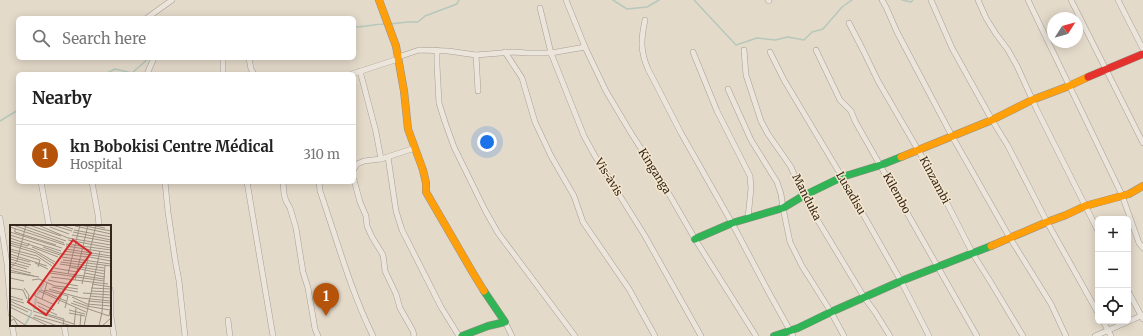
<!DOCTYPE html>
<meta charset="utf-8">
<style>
:root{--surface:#fff;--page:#f6f6f6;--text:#222;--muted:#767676;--line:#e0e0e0;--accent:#b45309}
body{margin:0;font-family:Merriweather,serif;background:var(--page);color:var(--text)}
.controls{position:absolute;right:12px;bottom:12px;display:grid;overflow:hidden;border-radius:6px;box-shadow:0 2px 10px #0003}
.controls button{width:36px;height:36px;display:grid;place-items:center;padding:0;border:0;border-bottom:1px solid var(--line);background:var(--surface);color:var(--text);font:20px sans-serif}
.compass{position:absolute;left:1047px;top:12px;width:36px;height:36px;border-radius:50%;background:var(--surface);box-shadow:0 2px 10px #0003;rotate:54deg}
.you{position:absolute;left:487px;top:142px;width:14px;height:14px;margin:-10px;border:3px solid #fff;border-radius:50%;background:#1a73e8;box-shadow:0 0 0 6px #1a73e833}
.badge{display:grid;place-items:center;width:26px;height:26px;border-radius:50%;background:var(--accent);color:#fff;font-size:13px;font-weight:700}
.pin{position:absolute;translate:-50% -33px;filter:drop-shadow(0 1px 2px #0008)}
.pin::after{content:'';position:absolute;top:21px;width:14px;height:12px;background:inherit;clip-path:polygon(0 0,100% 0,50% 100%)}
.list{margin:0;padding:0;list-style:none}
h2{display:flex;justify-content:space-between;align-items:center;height:52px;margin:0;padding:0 16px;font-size:17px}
h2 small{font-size:13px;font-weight:400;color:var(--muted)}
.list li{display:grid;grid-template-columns:26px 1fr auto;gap:12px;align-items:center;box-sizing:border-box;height:60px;padding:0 16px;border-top:1px solid var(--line)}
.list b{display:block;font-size:15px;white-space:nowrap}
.list p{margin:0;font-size:13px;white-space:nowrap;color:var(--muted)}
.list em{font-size:13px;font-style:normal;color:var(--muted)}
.icon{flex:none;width:22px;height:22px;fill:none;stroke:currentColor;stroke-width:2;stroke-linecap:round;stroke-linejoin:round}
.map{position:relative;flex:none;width:1143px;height:336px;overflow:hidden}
.search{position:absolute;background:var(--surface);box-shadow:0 2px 10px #0003;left:16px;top:16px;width:340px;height:44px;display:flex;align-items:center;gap:10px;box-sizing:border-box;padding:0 14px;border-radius:6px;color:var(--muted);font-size:15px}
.panel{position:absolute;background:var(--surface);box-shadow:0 2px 10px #0003;left:16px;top:72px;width:340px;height:112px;border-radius:6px}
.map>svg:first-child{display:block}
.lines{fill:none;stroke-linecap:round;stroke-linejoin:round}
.stream{stroke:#b6c8bb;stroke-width:1.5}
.street-casing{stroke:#a89f94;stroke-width:6}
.fast-casing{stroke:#988f84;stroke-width:8}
.slow-casing{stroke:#988f84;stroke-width:8}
.jam-casing{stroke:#988f84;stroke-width:8}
.street{stroke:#ebe5dc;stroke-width:5}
.fast{stroke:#30b455;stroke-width:7}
.slow{stroke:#ff9f0a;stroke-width:7}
.jam{stroke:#e5322d;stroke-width:7}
.labels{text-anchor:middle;stroke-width:3;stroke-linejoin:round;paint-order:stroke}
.street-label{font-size:11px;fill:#36271c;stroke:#f5e8ce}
.inset-river{fill:none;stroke:#b6c8bb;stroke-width:2}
.inset-road{fill:none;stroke:#9e9284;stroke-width:1}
.view{fill:#d62828;fill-opacity:0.15;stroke:#d62828;stroke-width:2}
.inset-edge{fill:none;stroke:#36271c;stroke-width:2}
</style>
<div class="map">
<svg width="1143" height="336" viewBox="0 0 1143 336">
<rect width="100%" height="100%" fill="#e4daca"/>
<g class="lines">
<g class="stream">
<polyline points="613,0 627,9 647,7 659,0"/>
<polyline points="694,0 736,45 757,38 775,40 788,37 804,40 812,32 823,29 842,7 852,0"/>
<polyline points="902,0 911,2 913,0"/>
<polyline points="390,24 408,22 418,22 425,16 457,4 459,0"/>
<path d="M354,27C365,27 375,24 386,24"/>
<polyline points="105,74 115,69 132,73 149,58"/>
<polyline points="0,121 18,110"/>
</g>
<g class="street-casing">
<g id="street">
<polyline points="566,0 585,47 606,91 631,133 658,175 695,239 756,336"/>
<polyline points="768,0 769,1"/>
<polyline points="882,0 886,7 897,32 952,136 1010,238 1051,304 1066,336"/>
<polyline points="931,0 952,48 992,120 1008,146 1047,222 1098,313"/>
<polyline points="978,0 986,18 996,34 1008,50 1017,66 1037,110 1098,231"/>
<polyline points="1028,0 1122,195 1139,243 1143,248"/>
<polyline points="1071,0 1143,143"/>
<polyline points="1118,0 1143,49"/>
<polyline points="540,8 551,53 584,136 595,156 645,236 701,336"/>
<polyline points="147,18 172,0"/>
<path d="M645,20C641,39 640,51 648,69L681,133L732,223L768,291L793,336"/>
<polyline points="849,23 864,52 878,81 932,174 973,254 990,281 1023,336"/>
<polyline points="437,50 437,65 439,103 445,122 454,147 485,210 498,233 575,336"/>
<polyline points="744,50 746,75 761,121 768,134 791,167 803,196 864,297 875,312 890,336"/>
<polyline points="816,50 840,100 851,111 855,121 977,336"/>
<polyline points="505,52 522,78 535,122 551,156 574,196 583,222 629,289 655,336"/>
<polyline points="693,52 717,111 750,176 751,188 748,218"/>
<polyline points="770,52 784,80 842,177 901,281 929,336"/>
<polyline points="476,55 478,91"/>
<polyline points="398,57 419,50 448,51 476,55 514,52 527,53 551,53 585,47"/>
<polyline points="249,58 251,69 254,74"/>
<polyline points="360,71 376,132 381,159"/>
<polyline points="147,74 154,58"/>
<polyline points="223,74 223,58"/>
<polyline points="352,74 398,59"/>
<polyline points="728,89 751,140 777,182 781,194 783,208 790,242 802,266 831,312 844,336"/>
<polyline points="388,157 396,211 402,230 441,307 459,336"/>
<polyline points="354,169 357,164 364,161 381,159 415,148"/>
<polyline points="354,180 360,202 366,216 367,226 372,237 383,255 384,262 385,271 396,294 400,308 413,331 414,336"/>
<polyline points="41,182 49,226"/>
<polyline points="92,182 98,215 99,226"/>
<polyline points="165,182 168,212 175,259 179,281 185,336"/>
<polyline points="247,182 273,336"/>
<polyline points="283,182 284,194 286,201 290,208 296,228 303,272 308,288 315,329 318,336"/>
<path d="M319,182L320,191C337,240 350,289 373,336"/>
<polyline points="0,218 7,264 11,314"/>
<polyline points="110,289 111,295 111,317 114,336"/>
<polyline points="1128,291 1143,319"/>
<polyline points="228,320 230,336"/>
<polyline points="1103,321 1111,336"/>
<polyline points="505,322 512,336"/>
<polyline points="12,325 14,336"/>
<polyline points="64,325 66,336"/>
<polyline points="1095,336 1143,315"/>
</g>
</g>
<g class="fast-casing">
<g id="fast">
<polyline points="695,239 732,223 783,208 803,196 842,177 881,165 901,157"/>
<polyline points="462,336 488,326 505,322 484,291"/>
<polyline points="774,336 798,328 831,312 901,281 991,246"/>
</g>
</g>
<g class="slow-casing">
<g id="slow">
<polyline points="379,0 396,46 404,91 408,129 423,170 426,183 426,192 473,273 484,291"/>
<polyline points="901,157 992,120 1032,100 1069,86 1088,77"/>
<polyline points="991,246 1047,222 1066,215 1085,206 1129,194 1143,186"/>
</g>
</g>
<g class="jam-casing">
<polyline id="jam" points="1088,77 1143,54"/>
</g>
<use href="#street" class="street"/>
<use href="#fast" class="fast"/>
<use href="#slow" class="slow"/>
<use href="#jam" class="jam"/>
</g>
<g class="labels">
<g class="street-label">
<text transform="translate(655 171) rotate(58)" y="4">Kinganga</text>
<text transform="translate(609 177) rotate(58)" y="4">Vis-àvis</text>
<text transform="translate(935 180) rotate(62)" y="4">Kinzambi</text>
<text transform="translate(851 193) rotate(60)" y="4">Lusadisu</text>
<text transform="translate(897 193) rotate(61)" y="4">Kilembo</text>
<text transform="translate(807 197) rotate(63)" y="4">Manduka</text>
</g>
</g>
<g transform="translate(10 225)">
<rect width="101" height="101" fill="#e4daca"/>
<path class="inset-river" d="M27,70L34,58M24,85L26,73M15,100L22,87"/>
<path class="inset-road" d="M3,0L54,18M11,0L56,16M19,0L51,11M28,0L58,13L101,20M42,0L62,6M51,0L63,4M70,0L101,6M81,0L95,3M65,1L101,9M0,2L55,20M40,2L59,9M5,3V7L46,20M64,5L101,12M0,7L52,23M63,7L101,15M0,10L51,26M62,10L101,17M0,13L50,30M58,15L101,23M0,16L18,21L19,18M0,18L24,25L45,37M56,19L101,25M0,20L26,28L44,39M56,21L101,28M22,22L48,32M33,22L52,29L78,32M0,24L27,31L42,41M56,24L101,31M0,26L30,35L28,42M54,26L101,33M0,29L37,41M1,32L20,37M52,32L101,39M79,32L101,36M0,34L21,40M53,35L101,41M0,37L19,42M51,37L94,43M25,38L38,44M0,39L17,44M50,39L95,46M60,42L95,49M2,43L21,48M44,43L67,47M0,44L7,36L16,0M0,45L24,51M40,46L94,54M0,47L29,52M40,48L94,56M75,48L95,52M58,49L70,0M41,52L98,59M0,53L14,56M22,55L29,54L45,61L55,62L48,79M38,55L68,61M65,55L78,0M72,59L86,0M82,59L101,62M42,62L68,67M55,62L68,64M0,63L13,65L17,74M14,63L19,70L18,76M81,63L101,64M39,64L71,73L101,76M31,65L56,76M35,65L58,71L55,83M29,66L76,87M81,66L101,67M25,67V71L45,80M73,68L101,70M0,71L13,75M80,71L101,73M62,72L77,79L101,81M0,74L14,78M32,74L37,58M0,76L22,86M63,76L77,81L100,85M78,76L101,78M27,77L44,85M61,78L99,91L101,81M0,79L18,87M20,79L37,89L54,94L53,101M28,81L47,90M0,82L38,101M59,85L75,89M23,86L64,99M59,88L75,91M0,90L15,100M24,90L62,101M23,92L47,101M0,96L4,94L8,101M64,101L66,83M70,101L71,89M74,101L90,26M89,101L92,87L95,40M92,101L101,93"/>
<path class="view" d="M63,15L81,28L36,90L18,77Z"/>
<rect width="101" height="101" class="inset-edge"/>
</g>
</svg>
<div class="controls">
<button>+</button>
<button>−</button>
<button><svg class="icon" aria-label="locate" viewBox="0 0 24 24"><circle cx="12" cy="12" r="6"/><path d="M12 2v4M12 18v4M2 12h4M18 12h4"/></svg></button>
</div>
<svg class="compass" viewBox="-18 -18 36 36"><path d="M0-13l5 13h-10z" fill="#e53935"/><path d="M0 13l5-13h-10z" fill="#767676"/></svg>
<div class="you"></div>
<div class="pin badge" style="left:326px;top:316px">1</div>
<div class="search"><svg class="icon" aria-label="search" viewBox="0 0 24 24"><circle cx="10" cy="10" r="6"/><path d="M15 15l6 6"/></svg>Search here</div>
<section class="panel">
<h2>Nearby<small></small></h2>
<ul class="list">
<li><span class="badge">1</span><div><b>kn Bobokisi Centre Médical</b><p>Hospital</p></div><em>310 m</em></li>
</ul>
</section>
</div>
